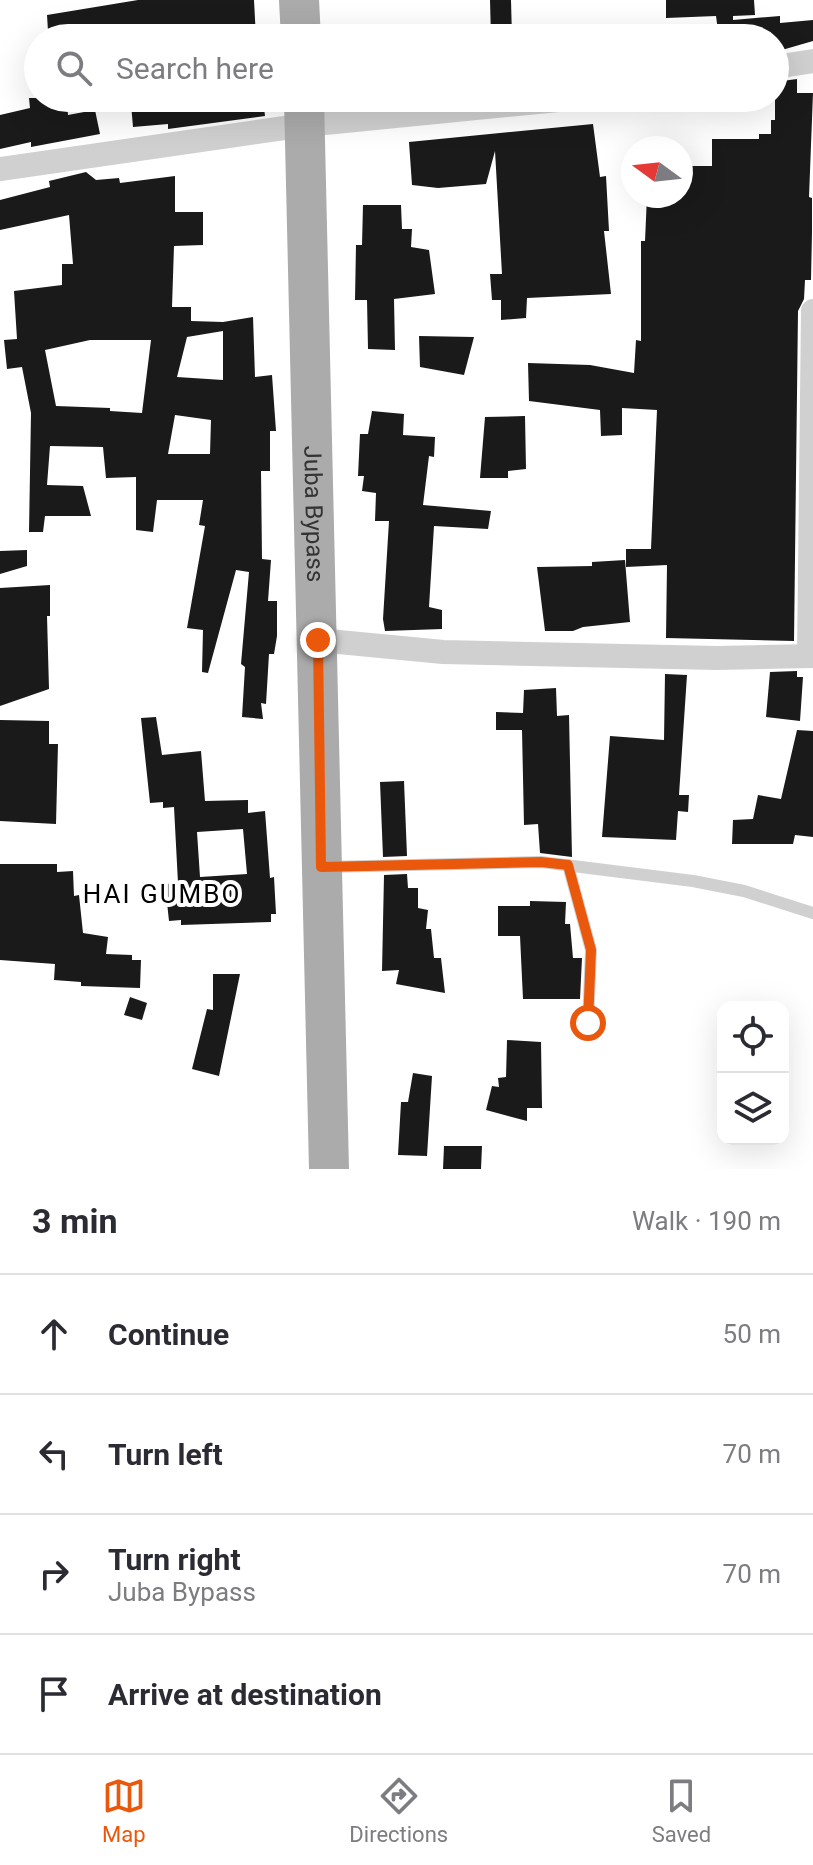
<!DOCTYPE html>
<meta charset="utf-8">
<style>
:root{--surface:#fff;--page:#f7f7f7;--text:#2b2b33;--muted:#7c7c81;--line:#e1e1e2;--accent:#ea580c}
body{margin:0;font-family:Roboto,sans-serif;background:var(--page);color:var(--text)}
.controls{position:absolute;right:24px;bottom:24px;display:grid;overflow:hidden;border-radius:16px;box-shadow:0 8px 32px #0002}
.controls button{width:72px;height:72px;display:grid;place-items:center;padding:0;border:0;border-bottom:2px solid var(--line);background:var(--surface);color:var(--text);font:40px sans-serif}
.compass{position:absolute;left:621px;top:136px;width:72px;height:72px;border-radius:50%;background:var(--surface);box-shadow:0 8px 32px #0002;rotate:285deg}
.stop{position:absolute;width:24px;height:24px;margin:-18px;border:6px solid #ea580c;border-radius:50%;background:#fff}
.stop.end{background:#ea580c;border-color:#fff;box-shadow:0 2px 8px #0008}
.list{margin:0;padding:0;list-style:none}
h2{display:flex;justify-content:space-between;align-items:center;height:104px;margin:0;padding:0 32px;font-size:34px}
h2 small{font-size:26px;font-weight:400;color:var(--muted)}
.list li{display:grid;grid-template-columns:52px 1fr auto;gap:24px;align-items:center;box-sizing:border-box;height:120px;padding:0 32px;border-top:2px solid var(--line)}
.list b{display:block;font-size:30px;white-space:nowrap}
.list p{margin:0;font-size:26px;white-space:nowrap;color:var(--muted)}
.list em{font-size:26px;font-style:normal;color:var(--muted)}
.icon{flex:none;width:44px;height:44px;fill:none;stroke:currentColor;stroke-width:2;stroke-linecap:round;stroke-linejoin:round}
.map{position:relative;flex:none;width:813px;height:1169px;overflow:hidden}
.search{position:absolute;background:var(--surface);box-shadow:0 8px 32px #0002;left:24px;right:24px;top:24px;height:88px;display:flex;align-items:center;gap:20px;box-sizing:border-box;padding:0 28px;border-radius:44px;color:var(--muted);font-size:30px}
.sheet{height:584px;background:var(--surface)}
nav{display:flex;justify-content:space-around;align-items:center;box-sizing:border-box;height:112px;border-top:2px solid var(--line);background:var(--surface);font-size:22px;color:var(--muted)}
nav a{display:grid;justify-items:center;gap:4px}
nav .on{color:var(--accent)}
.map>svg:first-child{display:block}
.building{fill:#1a1a1a;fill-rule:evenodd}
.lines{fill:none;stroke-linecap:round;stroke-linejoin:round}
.service{stroke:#d0d0d0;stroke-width:12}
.minor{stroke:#d0d0d0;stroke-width:24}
.primary{stroke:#ababab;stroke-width:40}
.route{stroke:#ea580c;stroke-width:10}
.labels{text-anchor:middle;stroke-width:8;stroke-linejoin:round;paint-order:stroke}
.street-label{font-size:24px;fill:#333;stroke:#fff}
.neighbourhood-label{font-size:26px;letter-spacing:2px;fill:#000;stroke:#fff}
</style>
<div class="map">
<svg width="813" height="1169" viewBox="0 0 813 1169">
<rect width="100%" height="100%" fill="#fff"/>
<g class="building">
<polygon points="138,0 254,0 256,38 235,38 234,27 167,38 157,38 157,34 140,37 138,29 100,35 99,30 48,31 47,15"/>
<polygon points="490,0 511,0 512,38 491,38"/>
<polygon points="666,0 754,0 755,15 733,16 733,20 780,16 780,23 813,20 813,41 775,52 775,38 719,38 716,16 666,18"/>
<polygon points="797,79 797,93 813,93 809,197 812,198 812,232 811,280 805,280 804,299 798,311 794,641 666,638 667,565 626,567 626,549 651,549 657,410 622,408 622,435 601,436 600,410 529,401 528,363 590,365 634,373 636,340 641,341 641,241 645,241 647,196 681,196 681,166 712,166 712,139 759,139 759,134 771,134 771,120 775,120 775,82"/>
<polygon points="29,98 67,98 68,115 95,110 100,134 31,147 31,142 0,149 0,115 30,108"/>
<polygon points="164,98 228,98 228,101 263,98 265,116 168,129 168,124 133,127 131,104"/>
<polygon points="593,124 600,177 606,176 609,231 604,231 611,294 527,298 526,318 501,320 501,300 492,300 490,274 502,274 495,151 486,184 438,188 412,185 409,142"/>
<path d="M86,172L96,180L119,178L120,183L175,176V212H203V245L174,246L172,307H191V321L223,322L253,317L255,377L272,375L276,431H270V471H261L262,559L271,560L268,601H277V636L274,654H269L266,704L261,703L263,719L242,717L245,667L241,664L249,572L236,570L208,673L202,672L203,630L187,628L205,526L199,525L203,500H157L153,532L136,530V477L106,478L103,447L50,446L47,485L83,486L91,516H45L43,532H29L31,413L22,367L7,369L4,340L17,339L14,291L62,285V264H73L69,215L0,230V200L50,187L49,181ZM223,331V380L177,377L187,337ZM90,340H151L142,413L110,411V408L56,406L45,350ZM175,415L211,420L210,454H168Z"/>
<polygon points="363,205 401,205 402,229 412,229 411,247 429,250 435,294 394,299 395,350 368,349 367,300 355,300 356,245 362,245"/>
<polygon points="419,336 474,337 464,375 420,367"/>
<polygon points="372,411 404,414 403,435 435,437 434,457 429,456 423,505 491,511 488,529 434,526 429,607 442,610 442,629 385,631 383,619 389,521 375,521 376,493 362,491 364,476 358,476 360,434 368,434"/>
<polygon points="525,416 526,469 508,471 508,478 480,478 485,417"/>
<polygon points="27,550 27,566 0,574 0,551"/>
<polygon points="625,560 630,622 583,627 573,631 545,631 537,567 592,566 592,562"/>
<polygon points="50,585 50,616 47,616 49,689 0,706 0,588"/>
<polygon points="797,671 797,677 803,677 800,721 766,717 770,672"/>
<polygon points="665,674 687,675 679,795 689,795 688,812 678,811 676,840 602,837 610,736 664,740"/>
<polygon points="556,688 557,716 569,715 572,857 540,853 538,824 524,825 522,730 496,730 496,712 523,713 524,690"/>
<path d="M156,717L162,755L201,751L205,801L248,800V813L265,811L270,878L274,877L276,914H271V922L181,925V920L169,921L165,884L178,883L174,807L163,808V802L150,803L141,718ZM243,829L247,874L200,877L197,832Z"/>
<polygon points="0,720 49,721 49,744 58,744 56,824 0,821"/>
<polygon points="797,730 813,731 813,837 795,835 793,844 732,844 733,820 753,819 758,795 781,799"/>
<polygon points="404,781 407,856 383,857 380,782"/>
<polygon points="0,864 57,864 57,872 73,871 74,896 79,895 83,933 108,937 106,954 132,955 132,960 141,960 140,988 81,986 81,982 54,980 55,964 0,960"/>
<polygon points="407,874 408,888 418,888 418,908 428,910 426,929 431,929 434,958 441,958 445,993 396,984 399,970 382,971 384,875"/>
<polygon points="530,901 566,902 565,924 570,924 573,958 582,958 580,999 523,999 520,936 498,936 498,906 530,906"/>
<polygon points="213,974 240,974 219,1076 192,1069 207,1009 213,1010"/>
<polygon points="130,997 147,1003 142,1020 124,1015"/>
<polygon points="507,1040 541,1042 542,1108 527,1108 527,1121 486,1110 492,1086 499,1087 498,1078 506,1077"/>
<polygon points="413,1073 432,1076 427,1156 398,1155 401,1102 408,1102"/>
<polygon points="444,1146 482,1146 481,1169 443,1169"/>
</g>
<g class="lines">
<g class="service">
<polyline points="568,865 591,950 588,1023"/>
<polyline points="326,867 541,862 693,881 744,891 813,913"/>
</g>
<g class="minor">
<polyline points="775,67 813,61"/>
<polyline points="0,169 305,125 579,98"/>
<polyline points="318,640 443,652 717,658 813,656"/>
<polyline points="809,656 813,311"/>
</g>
<g class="primary">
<polyline points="299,0 301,38"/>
<path id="s1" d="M304,98L329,1169"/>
</g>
</g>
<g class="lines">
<polyline class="route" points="318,640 321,867 541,862 568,865 591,950 588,1023"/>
</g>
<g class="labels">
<g class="street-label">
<text dy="8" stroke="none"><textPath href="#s1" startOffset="416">Juba Bypass</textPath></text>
</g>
<g class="neighbourhood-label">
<text x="162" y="903">HAI GUMBO</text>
</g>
</g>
</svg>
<div class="controls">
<button><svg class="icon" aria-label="locate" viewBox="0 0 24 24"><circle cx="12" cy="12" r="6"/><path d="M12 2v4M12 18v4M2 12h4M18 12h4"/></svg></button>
<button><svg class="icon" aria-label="layers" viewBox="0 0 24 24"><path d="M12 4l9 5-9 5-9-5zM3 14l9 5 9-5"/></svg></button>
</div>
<svg class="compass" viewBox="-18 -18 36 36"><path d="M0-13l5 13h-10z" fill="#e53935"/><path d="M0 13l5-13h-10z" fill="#7c7c81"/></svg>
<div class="stop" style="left:588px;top:1023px"></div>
<div class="stop end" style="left:318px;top:640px"></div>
<div class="search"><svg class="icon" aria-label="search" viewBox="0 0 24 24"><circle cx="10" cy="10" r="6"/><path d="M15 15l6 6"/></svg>Search here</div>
</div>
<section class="sheet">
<h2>3 min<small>Walk · 190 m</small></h2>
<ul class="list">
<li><svg class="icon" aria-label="ahead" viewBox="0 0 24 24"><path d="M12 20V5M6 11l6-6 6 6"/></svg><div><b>Continue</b></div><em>50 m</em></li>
<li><svg class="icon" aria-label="left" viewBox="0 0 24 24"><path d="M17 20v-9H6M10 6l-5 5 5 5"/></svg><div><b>Turn left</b></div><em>70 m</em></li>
<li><svg class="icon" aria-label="right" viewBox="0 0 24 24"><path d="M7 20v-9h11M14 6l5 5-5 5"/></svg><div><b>Turn right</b><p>Juba Bypass</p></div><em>70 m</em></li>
<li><svg class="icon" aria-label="arrive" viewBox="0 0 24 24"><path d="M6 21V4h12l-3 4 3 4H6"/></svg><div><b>Arrive at destination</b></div></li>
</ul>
</section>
<nav>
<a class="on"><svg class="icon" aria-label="map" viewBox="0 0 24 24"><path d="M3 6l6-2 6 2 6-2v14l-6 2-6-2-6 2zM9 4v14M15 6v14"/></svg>Map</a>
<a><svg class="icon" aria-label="directions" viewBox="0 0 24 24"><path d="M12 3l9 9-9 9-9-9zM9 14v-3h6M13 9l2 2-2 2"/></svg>Directions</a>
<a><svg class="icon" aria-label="saved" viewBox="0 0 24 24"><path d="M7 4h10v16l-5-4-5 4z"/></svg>Saved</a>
</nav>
